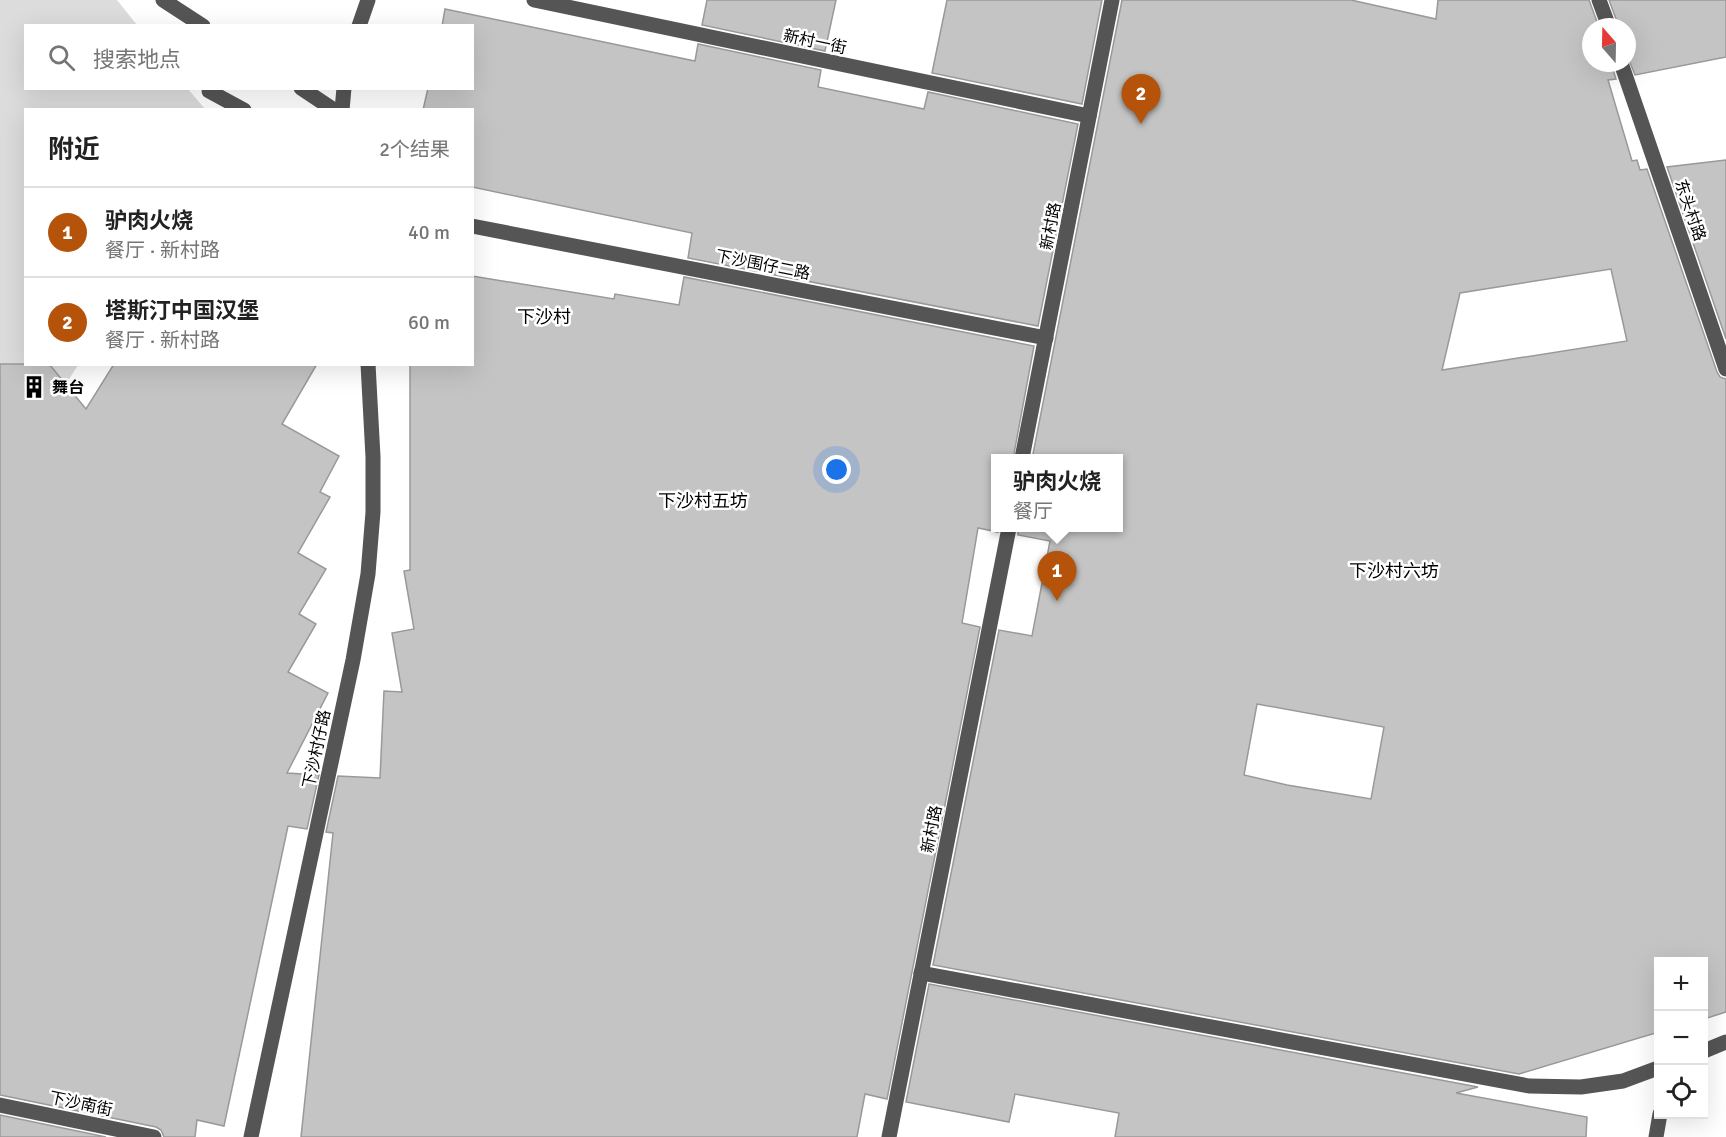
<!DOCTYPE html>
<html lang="zh">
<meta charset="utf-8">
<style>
:root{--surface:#fff;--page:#f6f6f6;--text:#222;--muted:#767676;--line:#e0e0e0;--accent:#b45309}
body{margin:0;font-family:Signika,"Noto Sans SC",sans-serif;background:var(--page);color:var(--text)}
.controls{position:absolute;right:18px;bottom:18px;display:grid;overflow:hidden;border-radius:0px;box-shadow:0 6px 24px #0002}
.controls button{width:54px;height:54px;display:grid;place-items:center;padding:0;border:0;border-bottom:2px solid var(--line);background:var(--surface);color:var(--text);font:30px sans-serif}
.compass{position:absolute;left:1582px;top:18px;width:54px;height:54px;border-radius:50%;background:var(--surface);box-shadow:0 6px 24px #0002;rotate:340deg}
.you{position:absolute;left:837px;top:470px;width:21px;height:21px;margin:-15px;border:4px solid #fff;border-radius:50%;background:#1a73e8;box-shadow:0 0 0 9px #1a73e833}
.badge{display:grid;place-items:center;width:39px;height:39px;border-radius:50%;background:var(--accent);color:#fff;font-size:20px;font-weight:700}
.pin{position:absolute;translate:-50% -50px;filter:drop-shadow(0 2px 3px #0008)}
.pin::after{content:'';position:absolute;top:32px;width:21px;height:18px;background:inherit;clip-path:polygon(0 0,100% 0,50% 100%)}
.popup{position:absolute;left:991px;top:454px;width:132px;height:78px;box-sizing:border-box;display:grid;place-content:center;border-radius:0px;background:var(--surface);filter:drop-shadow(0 2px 4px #0005);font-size:20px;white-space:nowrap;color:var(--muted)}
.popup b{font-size:22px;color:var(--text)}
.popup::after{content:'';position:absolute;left:50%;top:100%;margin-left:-12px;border:12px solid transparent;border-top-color:var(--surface)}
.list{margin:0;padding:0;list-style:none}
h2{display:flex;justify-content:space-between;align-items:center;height:78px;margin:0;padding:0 24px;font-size:26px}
h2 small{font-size:20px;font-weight:400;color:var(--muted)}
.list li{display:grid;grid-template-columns:39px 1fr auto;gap:18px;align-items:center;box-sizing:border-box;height:90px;padding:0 24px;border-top:2px solid var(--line)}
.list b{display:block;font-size:22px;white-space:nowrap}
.list p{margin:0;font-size:20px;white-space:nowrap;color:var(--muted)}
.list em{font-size:20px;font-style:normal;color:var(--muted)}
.icon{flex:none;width:33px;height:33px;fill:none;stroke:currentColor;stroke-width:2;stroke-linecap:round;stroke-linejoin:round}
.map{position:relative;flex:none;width:1726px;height:1137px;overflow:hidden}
.search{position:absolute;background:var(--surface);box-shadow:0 6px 24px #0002;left:24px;top:24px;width:450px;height:66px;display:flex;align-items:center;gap:15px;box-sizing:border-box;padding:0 21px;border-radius:0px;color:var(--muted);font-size:22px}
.panel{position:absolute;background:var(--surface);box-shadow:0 6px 24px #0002;left:24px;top:108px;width:450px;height:258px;border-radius:0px}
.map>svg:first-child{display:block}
.green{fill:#dcdcdc}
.building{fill:#c4c4c4;stroke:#999;stroke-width:1.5;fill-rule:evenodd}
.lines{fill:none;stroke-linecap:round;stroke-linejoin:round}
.minor{stroke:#555;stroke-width:15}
.labels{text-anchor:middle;stroke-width:5;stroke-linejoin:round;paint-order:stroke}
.street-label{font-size:16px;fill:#000;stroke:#fff}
.poi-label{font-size:16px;font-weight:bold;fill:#000;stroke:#fff;text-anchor:start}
.neighbourhood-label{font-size:18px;fill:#000;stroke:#fff}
</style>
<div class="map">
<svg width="1726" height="1137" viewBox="0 0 1726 1137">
<rect width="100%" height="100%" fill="#fff"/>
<polygon class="green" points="0,0 117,0 137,25 26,26 26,88 188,89 205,109 26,110 26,364 78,365 0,488"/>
<g class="building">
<polygon points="707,0 836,0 825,51 702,25"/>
<polygon points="947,0 1102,0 1082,104 932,73"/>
<path d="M1122,0H1351L1436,19L1438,0H1589L1599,27H1591V63H1611L1616,79L1608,80L1632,161L1637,160L1640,170L1647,169L1717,372L1720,377L1726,379V1012L1704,1019V962H1659V1032L1519,1074L933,965L999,630L1032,636L1050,541L1018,535V528H1119V459H1032ZM1611,269L1627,341L1442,370L1460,293ZM1257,704L1384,727L1371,799L1287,785L1244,775Z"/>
<polygon points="1609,0 1726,0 1726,57 1635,75 1627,55 1627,27 1619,27"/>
<polygon points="445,9 695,61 698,44 821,70 818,87 924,109 928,92 1078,124 1038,326 688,258 692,233 472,187 472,110 423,110 428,88 472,88 472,26 442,26"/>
<polygon points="1726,160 1726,339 1667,167"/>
<polygon points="472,276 614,299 615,294 679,305 684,277 1034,346 1013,459 996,459 996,528 999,528 998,532 978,528 962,623 980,627 887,1099 865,1094 857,1137 301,1137 333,833 326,832 338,776 380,778 384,691 402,692 392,633 414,629 404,571 410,570 410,364 472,364"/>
<polygon points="0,364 49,364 86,409 114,364 317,364 282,424 339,456 320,492 330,497 298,553 326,569 299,614 316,624 288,672 328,693 287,773 319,775 307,829 288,826 224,1126 197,1120 195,1137 164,1137 161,1130 156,1127 0,1095"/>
<polygon points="929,984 1478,1087 1456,1093 1587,1117 1586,1137 1115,1137 1119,1113 1015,1094 1009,1122 906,1102"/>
<polygon points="0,1115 106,1137 0,1137"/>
</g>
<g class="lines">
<g class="minor">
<polyline points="163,0 203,26"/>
<polyline points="534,0 1089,116"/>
<polyline points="1599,0 1609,27"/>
<polyline points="359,26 368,0"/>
<polyline points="1621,63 1726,369"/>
<polyline points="301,88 334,110"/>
<polyline points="209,91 244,110"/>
<polyline points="342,110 344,88"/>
<polyline points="472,226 1046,338"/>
<polyline points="1022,458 1112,0"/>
<polyline points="921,973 1529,1086 1581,1087 1623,1081 1658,1068"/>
<polyline points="1704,1051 1726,1042"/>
<polyline points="0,1105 154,1137"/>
<polyline points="251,1137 353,660 368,574 373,512 373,457 368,364"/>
<polyline points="889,1137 1009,528"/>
<polyline points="1656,1137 1660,1114"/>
</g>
</g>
<defs>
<g id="building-bare" transform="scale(1.8)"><path d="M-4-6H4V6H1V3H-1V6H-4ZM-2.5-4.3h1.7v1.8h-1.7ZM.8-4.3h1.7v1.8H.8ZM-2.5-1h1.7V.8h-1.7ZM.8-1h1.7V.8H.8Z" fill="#000" stroke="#fff" stroke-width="2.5" paint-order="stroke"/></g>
</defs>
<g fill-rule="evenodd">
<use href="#building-bare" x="34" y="387"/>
</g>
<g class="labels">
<g class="street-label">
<text transform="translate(815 41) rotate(12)" y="6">新村一街</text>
<text transform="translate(1691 210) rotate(71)" y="6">东头村路</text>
<text transform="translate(1050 226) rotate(-79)" y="6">新村路</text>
<text transform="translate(763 264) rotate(11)" y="6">下沙围仔二路</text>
<text transform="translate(316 749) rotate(-78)" y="6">下沙村仔路</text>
<text transform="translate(931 829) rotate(-79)" y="6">新村路</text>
<text transform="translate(81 1103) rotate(12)" y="6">下沙南街</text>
</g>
<g class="poi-label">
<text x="52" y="393">舞台</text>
</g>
<g class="neighbourhood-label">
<text x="544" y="323">下沙村</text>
<text x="703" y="507">下沙村五坊</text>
<text x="1394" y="577">下沙村六坊</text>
</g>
</g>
</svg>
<div class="controls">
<button>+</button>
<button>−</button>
<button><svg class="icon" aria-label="locate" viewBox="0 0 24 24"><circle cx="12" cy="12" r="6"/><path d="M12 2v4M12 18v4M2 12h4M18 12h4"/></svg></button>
</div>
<svg class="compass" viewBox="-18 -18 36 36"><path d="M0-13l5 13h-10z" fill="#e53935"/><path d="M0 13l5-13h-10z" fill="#767676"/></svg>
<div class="you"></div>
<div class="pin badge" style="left:1057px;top:601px">1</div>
<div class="popup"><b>驴肉火烧</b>餐厅</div>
<div class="pin badge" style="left:1141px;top:124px">2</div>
<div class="search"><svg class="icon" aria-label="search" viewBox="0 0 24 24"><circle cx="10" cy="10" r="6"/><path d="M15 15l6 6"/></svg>搜索地点</div>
<section class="panel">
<h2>附近<small>2个结果</small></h2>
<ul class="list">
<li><span class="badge">1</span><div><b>驴肉火烧</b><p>餐厅 · 新村路</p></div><em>40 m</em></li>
<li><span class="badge">2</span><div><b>塔斯汀中国汉堡</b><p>餐厅 · 新村路</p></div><em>60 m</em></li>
</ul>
</section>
</div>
